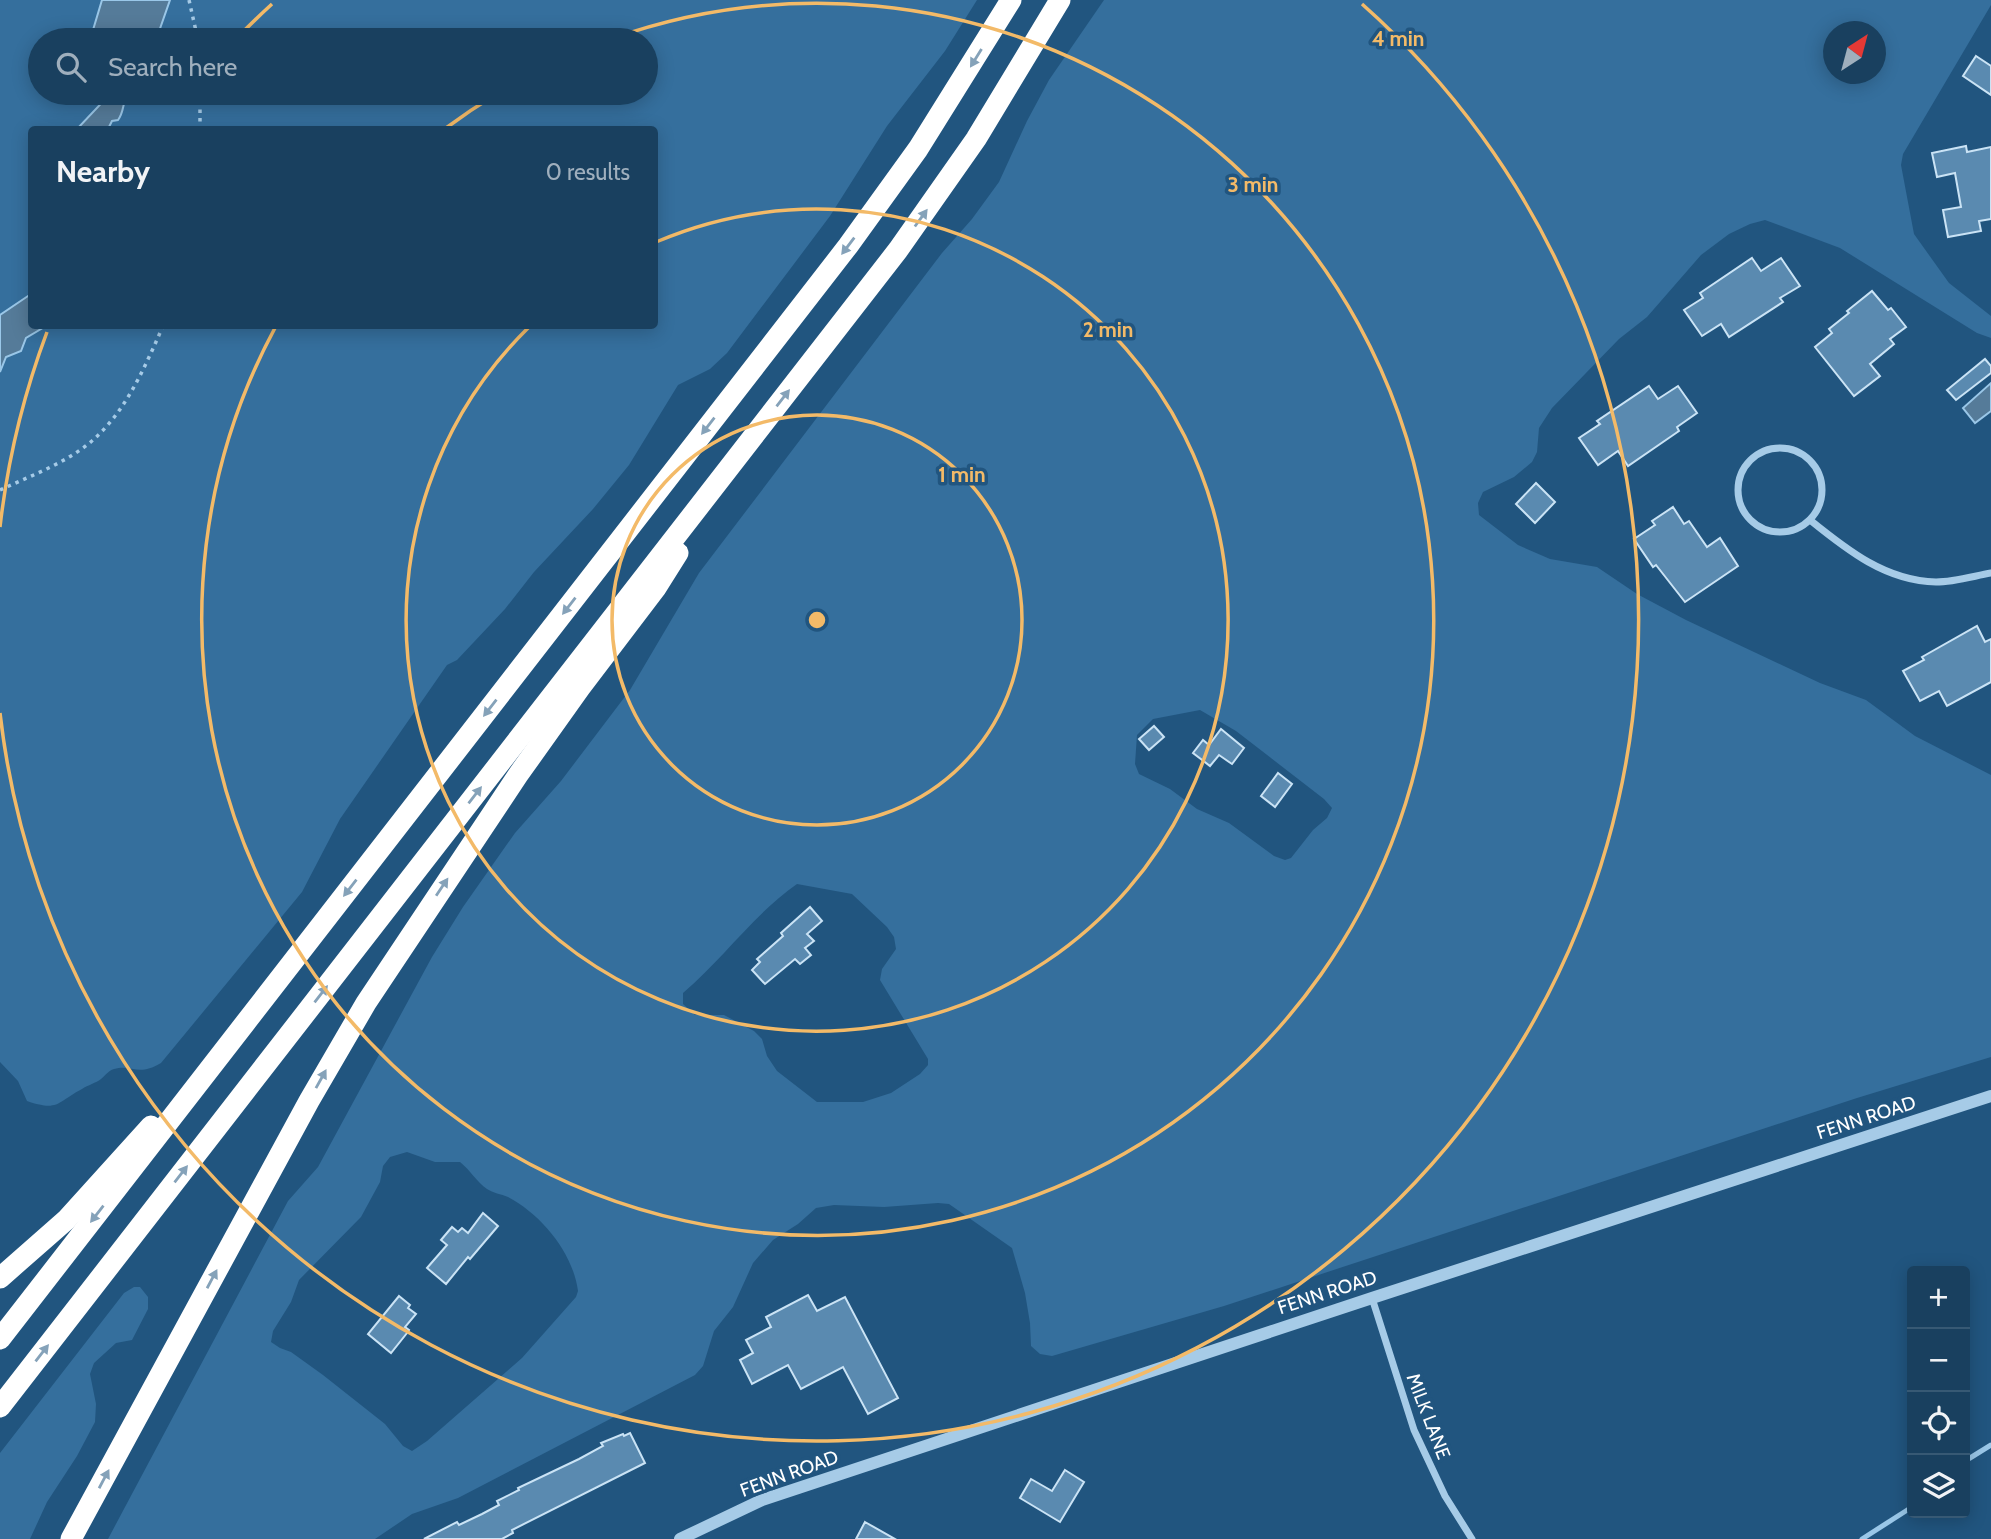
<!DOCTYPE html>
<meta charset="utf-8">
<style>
:root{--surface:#19405f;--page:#264b68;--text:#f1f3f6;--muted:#9fafbd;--line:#375974}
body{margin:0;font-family:Cabin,sans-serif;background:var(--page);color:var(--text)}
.controls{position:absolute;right:21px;bottom:21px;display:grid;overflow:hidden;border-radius:7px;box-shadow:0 4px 18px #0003}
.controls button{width:63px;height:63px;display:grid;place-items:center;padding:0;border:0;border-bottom:2px solid var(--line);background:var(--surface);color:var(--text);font:35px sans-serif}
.compass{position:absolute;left:1823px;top:21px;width:63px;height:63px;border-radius:50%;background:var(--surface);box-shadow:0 4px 18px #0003;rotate:36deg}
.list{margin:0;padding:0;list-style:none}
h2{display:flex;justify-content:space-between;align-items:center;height:91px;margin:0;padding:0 28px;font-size:30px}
h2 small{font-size:23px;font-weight:400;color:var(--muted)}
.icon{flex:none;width:38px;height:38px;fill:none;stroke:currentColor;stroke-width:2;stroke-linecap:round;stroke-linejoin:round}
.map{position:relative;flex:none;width:1991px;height:1539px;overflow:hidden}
.search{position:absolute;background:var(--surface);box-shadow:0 4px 18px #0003;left:28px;top:28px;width:630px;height:77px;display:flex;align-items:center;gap:18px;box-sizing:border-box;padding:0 24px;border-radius:38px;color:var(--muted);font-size:26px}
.panel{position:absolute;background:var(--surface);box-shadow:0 4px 18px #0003;left:28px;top:126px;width:630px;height:203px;border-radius:7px}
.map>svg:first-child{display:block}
.green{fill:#356f9d;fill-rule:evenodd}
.water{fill:#557b99;stroke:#9ac7e8;stroke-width:2}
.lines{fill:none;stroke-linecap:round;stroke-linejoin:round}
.stream{stroke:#9ac7e8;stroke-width:5}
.building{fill:#5a8ab0;stroke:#cae3f5;stroke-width:2}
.path{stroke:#a6cbe7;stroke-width:3.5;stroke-dasharray:3.5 5;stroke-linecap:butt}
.minor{stroke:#a6cbe7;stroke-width:7}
.tertiary{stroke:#a6cbe7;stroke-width:12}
.motorway{stroke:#fff;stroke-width:21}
.oneway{fill:#85a2b9}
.ring{fill:none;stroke:#f3ba68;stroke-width:3.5}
.labels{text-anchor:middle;stroke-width:7;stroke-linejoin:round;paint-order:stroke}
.street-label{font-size:19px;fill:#fff;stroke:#21557f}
.centre{fill:#f3ba68;stroke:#21557f;stroke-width:3.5}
.ring-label{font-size:21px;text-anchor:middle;font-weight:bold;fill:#f3ba68;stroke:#21557f;stroke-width:7;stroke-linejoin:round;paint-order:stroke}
</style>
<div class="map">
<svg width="1991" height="1539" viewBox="0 0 1991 1539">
<rect width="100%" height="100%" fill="#21557f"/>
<g class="green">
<path d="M0,0H977L945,51L887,126L830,216L727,353L710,369L678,385L629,465L593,509L534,572L505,609L457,660L447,665L340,819L302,892L161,1063C138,1077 132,1064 114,1069C108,1071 106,1075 101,1079C96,1083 88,1085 82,1089C57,1102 59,1112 27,1101L18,1081L0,1062ZM40,40H646V93H40ZM32,130H654V326H32Z"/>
<path d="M1104,0H1991V5L1903,154L1901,165L1914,234L1949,283L1991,316V338L1977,333L1840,248L1765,220L1750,224L1729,234L1701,255L1647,317L1619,339L1552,408L1539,428L1537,452L1532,462L1514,477L1483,492L1478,503L1479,515L1518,545L1550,559L1597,567L1637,594L1686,620L1820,683L1866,700L1915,736L1991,775V1057L1857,1098L1224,1306L1052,1356L1040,1354L1031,1346L1030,1323L1025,1293L1012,1248L949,1204L938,1203L884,1207L834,1205L816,1208L798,1224L773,1240L753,1263L733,1307L714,1331L703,1366L695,1375L458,1498L412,1514L375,1539H108L288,1201L318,1167L432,957L463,907L515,833L561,781L630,690L699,573L942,253L972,219L999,182L1027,121L1049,80ZM1834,32H1876V74H1834ZM1200,710L1236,731L1324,799L1332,808L1327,818L1313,830L1291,858L1285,860L1274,856L1229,823L1197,809L1170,789L1139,774L1135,764L1137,735L1153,719ZM797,884L852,894L887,927L894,937L896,949L882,969L880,980L928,1059V1065L920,1074L891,1093L863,1102H817L777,1071L767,1056L762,1039L754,1031L724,1015H695L683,1004V993C723,959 754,914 797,884ZM407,1152L435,1162H460C470,1170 477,1182 487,1189C493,1193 501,1194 508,1197C542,1215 573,1253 578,1291L576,1297L522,1358L427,1441L412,1451L403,1446L385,1424L323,1375L291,1352L280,1348L271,1342L273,1331L291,1302L299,1280L361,1217L380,1182L383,1166L390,1157Z"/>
<polygon points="134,1287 140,1287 148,1297 148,1309 132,1340 116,1343 94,1363 90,1374 96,1404 95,1422 77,1456 47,1502 30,1539 0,1539 0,1453 124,1293"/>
</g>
<g class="water">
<polygon points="102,0 170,0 156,40 90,40"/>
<path d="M111,93H129C122,100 125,111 118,120L112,121L108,129H77Z"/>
<polygon points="28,296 31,297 32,326 46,326 26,338 21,351 6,357 0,372 0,315"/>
<polygon points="1991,383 1991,411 1975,423 1963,408"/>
</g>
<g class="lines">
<g class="stream">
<polyline points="1970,1458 1991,1445"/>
<polyline points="1862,1539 1912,1507"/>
</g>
</g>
<g class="building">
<polygon points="1976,56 1991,66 1991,95 1963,76"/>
<polygon points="1966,146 1967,152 1991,147 1991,219 1979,221 1981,231 1948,237 1943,210 1961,207 1955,173 1937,177 1932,153"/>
<polygon points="1752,258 1761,271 1781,258 1800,286 1780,298 1783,302 1729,337 1721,324 1702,336 1684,310 1703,298 1700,293"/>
<polygon points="1872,291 1888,310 1891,308 1906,327 1890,339 1894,344 1870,364 1880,376 1854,396 1815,347 1832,333 1829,329 1849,313 1847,311"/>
<polygon points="1985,359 1991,366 1991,373 1956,400 1947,390"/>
<polygon points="1649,386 1658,399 1678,386 1697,413 1677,427 1679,431 1628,466 1618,451 1598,465 1579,438 1600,424 1597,421"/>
<polygon points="1536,483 1555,502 1535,523 1516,504"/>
<polygon points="1673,507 1684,524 1689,521 1707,547 1720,538 1738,566 1685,602 1656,565 1653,567 1634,539 1655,525 1652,521"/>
<polygon points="1977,626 1985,642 1991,639 1991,682 1947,706 1939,691 1920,701 1903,671 1924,660 1922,657"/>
<polygon points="1154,726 1164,737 1149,750 1139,739"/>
<polygon points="1221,729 1244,748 1232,764 1219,755 1210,766 1193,753 1203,740 1209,745"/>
<polygon points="1278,773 1292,784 1275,807 1261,796"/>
<polygon points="810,907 822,921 807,934 814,941 805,948 811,955 800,964 795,959 765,984 752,970 760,962 757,959 783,936 781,933"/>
<polygon points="483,1213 498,1226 470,1259 468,1257 446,1284 427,1268 447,1245 441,1240 452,1227 458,1232 462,1228 468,1233"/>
<polygon points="808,1295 817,1311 845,1297 898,1398 868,1414 843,1367 801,1389 788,1365 752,1384 740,1360 753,1353 746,1340 771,1327 766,1317"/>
<polygon points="399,1296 410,1305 408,1308 416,1314 405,1327 409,1330 407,1333 391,1353 368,1334"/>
<polygon points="630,1433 645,1463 512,1530 513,1533 502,1539 424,1539 457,1522 459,1525 482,1514 499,1505 497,1501 519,1490 518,1488 579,1459 603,1446 601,1443 623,1434 624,1436"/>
<polygon points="1065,1470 1084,1482 1060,1522 1020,1498 1031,1479 1052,1491"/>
<polygon points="865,1522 895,1539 856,1539"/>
</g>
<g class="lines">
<g class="path">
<polyline points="189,0 198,40"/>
<polyline points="200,130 200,93"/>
<path d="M0,490C28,477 58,466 83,448C123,419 144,369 163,326"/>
</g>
<g class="minor">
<circle cx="1780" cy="490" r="42"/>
<path d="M1810,520C1847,550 1886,581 1936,582C1954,582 1974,576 1991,573"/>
<polyline points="1372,1298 1414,1430 1445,1496 1472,1539"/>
</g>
<polyline class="tertiary" points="680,1539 762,1500 1372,1298 1991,1096"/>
<g class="motorway">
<polyline points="0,1278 66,1220 151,1126"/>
<polyline points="0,1339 848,246 918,149 1011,0"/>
<polyline points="0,1407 898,250 976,139 1060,0"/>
<polyline points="71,1539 309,1101 366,1003 518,775 580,688 656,588 678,553"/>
</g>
</g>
<defs><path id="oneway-solid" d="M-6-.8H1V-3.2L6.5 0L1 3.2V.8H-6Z" transform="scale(1.75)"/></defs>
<g class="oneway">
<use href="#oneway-solid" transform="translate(976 58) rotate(122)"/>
<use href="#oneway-solid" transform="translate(921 218) rotate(-54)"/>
<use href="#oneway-solid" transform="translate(848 246) rotate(127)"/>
<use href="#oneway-solid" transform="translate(783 398) rotate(-52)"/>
<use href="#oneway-solid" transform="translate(708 426) rotate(128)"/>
<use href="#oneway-solid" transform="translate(569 606) rotate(128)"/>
<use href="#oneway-solid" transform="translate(490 708) rotate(128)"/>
<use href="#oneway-solid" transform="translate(475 795) rotate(-52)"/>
<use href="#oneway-solid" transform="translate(442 887) rotate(-56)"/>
<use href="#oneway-solid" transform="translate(350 888) rotate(128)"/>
<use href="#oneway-solid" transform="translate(321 994) rotate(-52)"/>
<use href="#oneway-solid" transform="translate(321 1079) rotate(-61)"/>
<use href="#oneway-solid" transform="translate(181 1174) rotate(-52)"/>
<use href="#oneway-solid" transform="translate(97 1214) rotate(128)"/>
<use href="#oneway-solid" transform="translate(212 1279) rotate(-62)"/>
<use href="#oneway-solid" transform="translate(42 1353) rotate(-52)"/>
<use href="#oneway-solid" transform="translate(104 1479) rotate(-62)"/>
</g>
<g class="ring">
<circle cx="817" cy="620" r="205"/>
<path d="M656 242A411 411 0 1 1 529 327"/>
<path d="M446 128A616 616 0 0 1 495 95M611 39A616 616 0 1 1 276 326"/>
<path d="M0 527A822 822 0 0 1 47 332M236 39A822 822 0 0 1 272 4M1362 4A822 822 0 1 1 0 713"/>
</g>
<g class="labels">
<g class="street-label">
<text transform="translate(1866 1117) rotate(-18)" y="7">FENN ROAD</text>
<text transform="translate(1327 1292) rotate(-18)" y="7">FENN ROAD</text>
<text transform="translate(1429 1416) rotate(69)" y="7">MILK LANE</text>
<text transform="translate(789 1473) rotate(-20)" y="7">FENN ROAD</text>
</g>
</g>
<circle cx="817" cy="620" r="10" class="centre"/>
<g class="ring-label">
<text x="1398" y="46">4 min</text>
<text x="1253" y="192">3 min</text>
<text x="1108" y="337">2 min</text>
<text x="962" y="482">1 min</text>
</g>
</svg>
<div class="controls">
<button>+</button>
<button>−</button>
<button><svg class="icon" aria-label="locate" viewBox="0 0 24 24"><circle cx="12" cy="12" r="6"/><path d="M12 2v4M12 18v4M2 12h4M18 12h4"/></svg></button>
<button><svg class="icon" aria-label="layers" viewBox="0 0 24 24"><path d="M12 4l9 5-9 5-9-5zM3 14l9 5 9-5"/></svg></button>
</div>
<svg class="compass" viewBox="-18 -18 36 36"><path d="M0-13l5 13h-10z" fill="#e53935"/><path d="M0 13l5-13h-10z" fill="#9fafbd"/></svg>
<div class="search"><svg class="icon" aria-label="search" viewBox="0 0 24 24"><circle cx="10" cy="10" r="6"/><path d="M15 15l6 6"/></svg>Search here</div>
<section class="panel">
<h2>Nearby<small>0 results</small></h2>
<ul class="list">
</ul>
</section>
</div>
